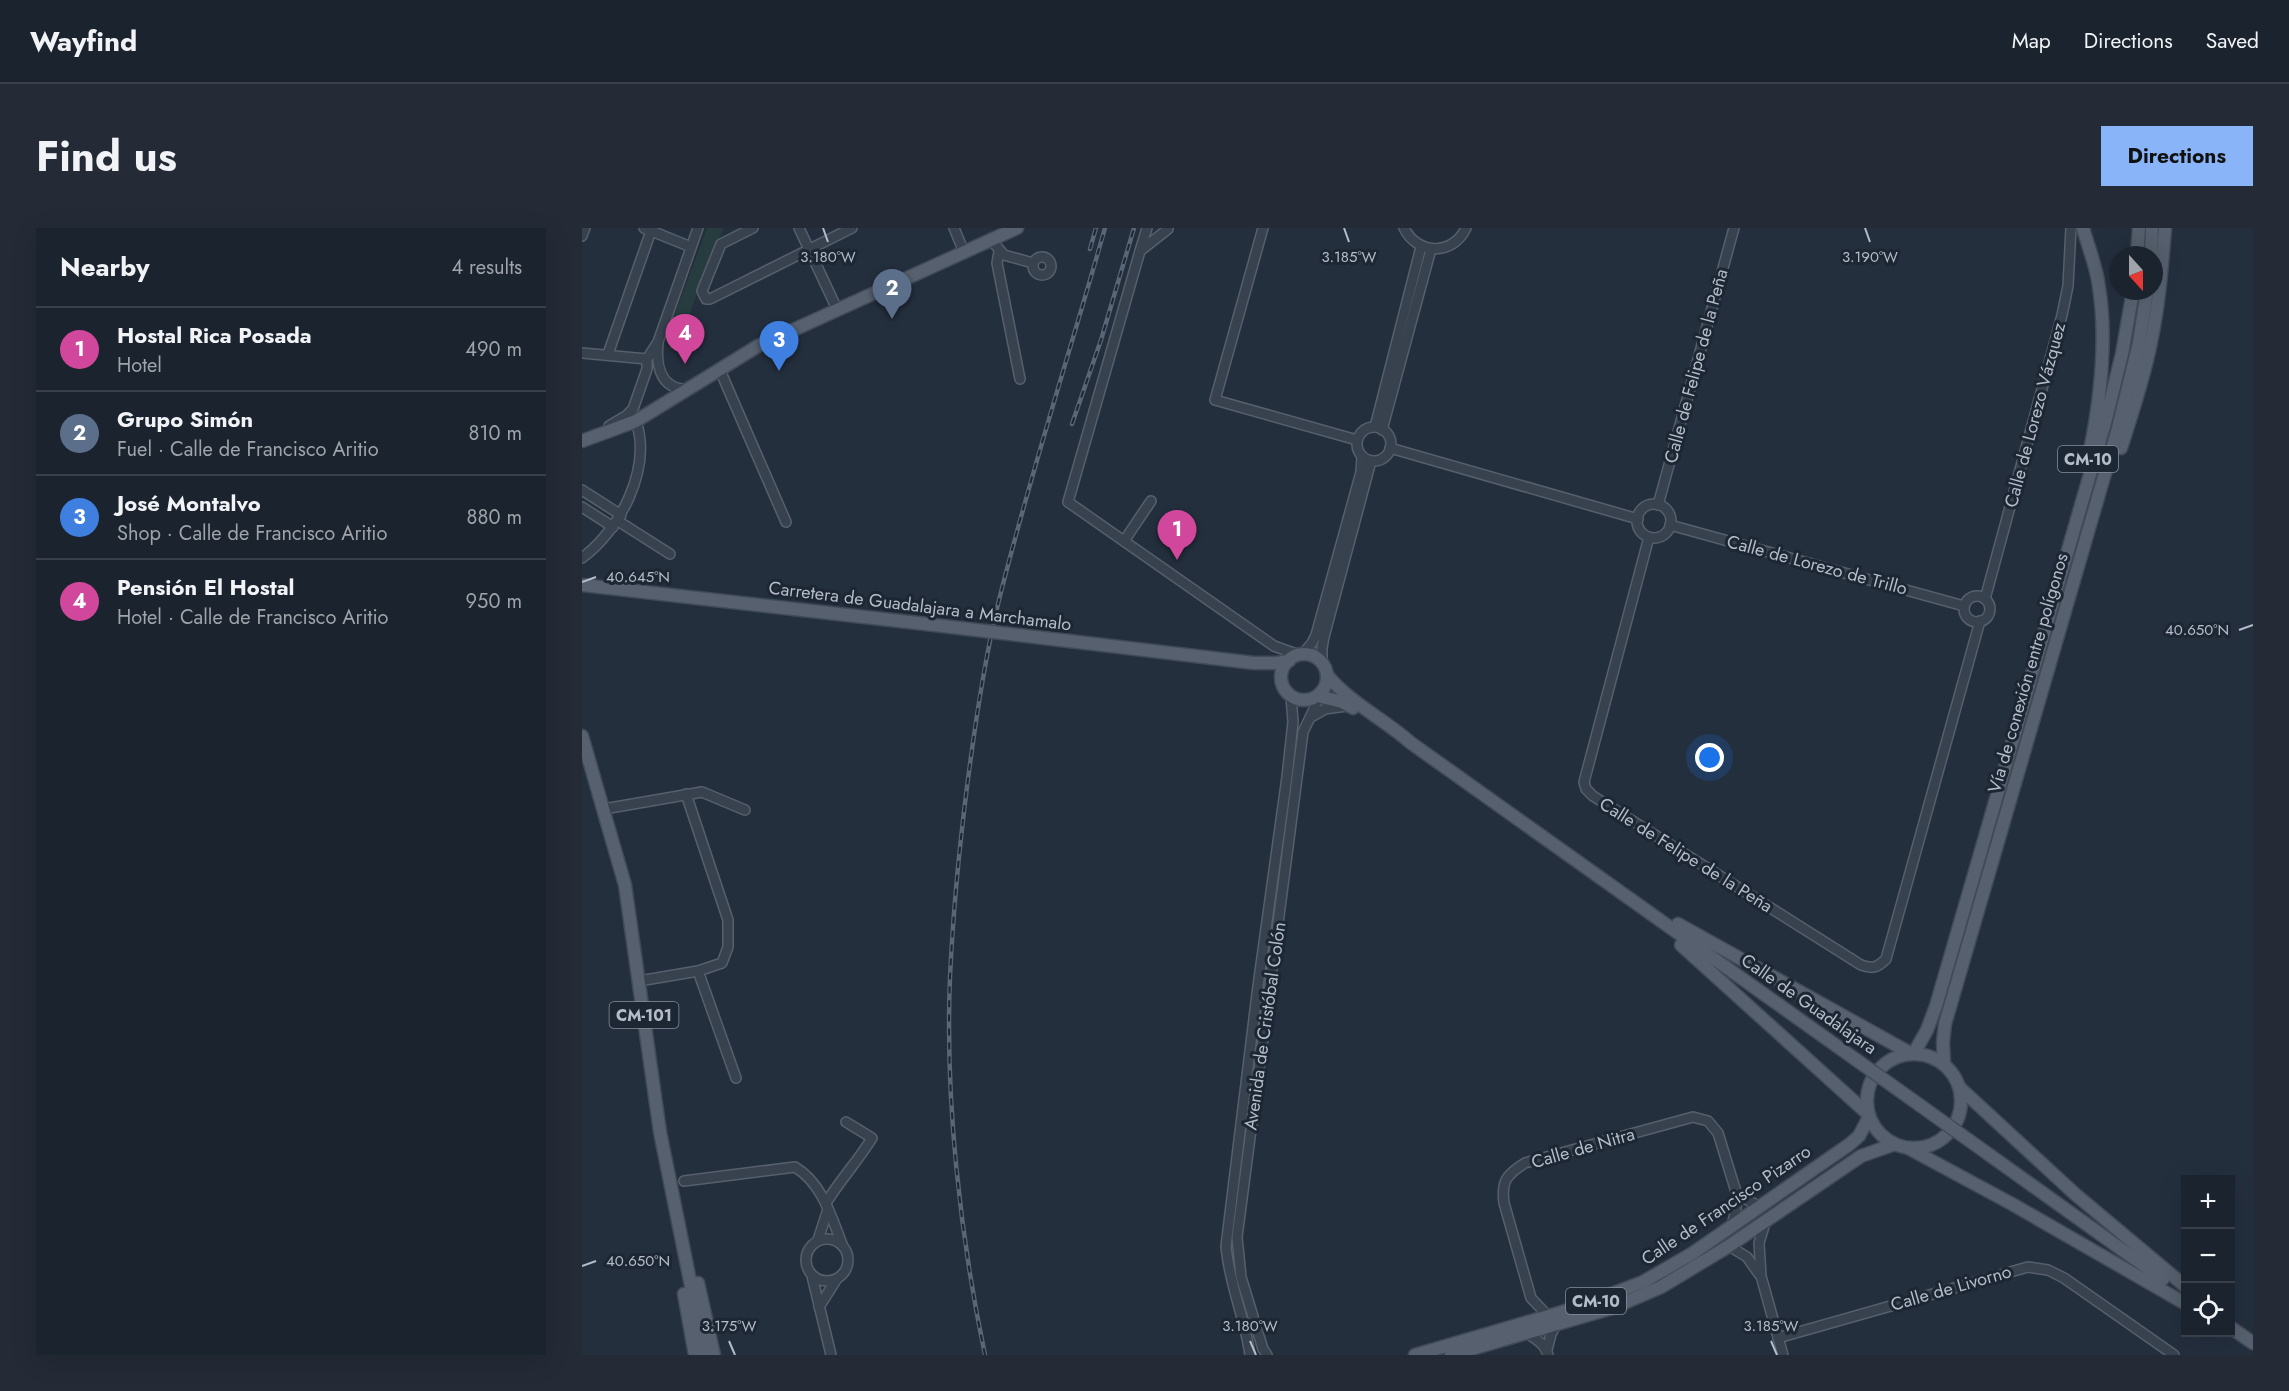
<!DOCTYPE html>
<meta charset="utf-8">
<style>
:root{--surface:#1b232e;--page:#242b36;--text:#f1f3f6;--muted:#a0a4aa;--line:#39404a;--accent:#8ab4f8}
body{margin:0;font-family:Jost,sans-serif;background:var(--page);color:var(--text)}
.controls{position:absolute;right:18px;bottom:18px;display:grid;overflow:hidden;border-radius:0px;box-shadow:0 6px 24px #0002}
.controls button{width:54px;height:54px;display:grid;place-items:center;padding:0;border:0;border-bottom:2px solid var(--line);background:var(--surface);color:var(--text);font:30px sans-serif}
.compass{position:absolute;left:1527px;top:18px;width:54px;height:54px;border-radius:50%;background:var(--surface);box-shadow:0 6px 24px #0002;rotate:159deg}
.you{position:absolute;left:1128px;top:530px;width:21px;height:21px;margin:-15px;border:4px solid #fff;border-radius:50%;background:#1a73e8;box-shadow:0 0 0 9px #1a73e833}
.badge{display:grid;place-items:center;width:39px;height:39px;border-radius:50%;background:var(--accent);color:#fff;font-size:20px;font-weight:700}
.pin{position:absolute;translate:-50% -50px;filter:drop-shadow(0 2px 3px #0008)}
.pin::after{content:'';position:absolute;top:32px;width:21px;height:18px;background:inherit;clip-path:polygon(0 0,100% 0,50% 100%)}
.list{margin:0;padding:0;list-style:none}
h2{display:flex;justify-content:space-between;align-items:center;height:78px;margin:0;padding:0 24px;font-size:26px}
h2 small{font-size:20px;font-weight:400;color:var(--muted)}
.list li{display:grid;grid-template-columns:39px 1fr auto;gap:18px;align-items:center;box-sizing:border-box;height:84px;padding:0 24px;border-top:2px solid var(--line)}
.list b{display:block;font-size:22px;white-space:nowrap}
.list p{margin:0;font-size:20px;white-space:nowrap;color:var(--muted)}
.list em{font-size:20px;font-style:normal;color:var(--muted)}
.icon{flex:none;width:33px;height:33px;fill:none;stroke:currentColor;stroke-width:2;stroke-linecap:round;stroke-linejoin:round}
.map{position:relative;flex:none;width:1671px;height:1127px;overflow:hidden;border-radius:0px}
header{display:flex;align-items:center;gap:36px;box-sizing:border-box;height:84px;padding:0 30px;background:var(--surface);border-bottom:2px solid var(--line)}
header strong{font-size:28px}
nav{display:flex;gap:33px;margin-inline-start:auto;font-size:21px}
.intro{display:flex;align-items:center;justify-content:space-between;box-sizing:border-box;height:144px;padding:0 36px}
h1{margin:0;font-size:42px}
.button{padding:15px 27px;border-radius:0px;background:var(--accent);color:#111;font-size:21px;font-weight:700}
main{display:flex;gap:36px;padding:0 36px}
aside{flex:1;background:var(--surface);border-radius:0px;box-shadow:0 6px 24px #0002}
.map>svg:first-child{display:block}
.green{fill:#263c3f}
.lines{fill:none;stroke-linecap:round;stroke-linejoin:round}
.minor-casing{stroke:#565f6c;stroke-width:12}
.major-casing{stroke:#414a57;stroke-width:15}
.minor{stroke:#38414e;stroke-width:9}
.major{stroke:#56606e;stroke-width:12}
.rail-casing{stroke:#5a6575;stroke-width:4.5}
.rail{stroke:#1d2633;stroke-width:2;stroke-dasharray:7;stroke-linecap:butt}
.major-bridge-casing{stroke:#414a57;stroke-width:15;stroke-linecap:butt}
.major-bridge{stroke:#56606e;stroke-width:12}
.ticks{fill:none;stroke:#b4bcc9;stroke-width:2}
.labels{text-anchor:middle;stroke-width:6;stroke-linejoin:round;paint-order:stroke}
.shield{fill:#1d2633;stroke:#878f9c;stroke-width:1.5}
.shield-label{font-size:16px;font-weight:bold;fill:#b4bcc9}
.street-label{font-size:18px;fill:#b4bcc9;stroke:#1d2633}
.ticks-label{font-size:15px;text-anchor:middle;fill:#b4bcc9;stroke:#1d2633;stroke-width:6;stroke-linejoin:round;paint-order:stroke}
</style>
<header>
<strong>Wayfind</strong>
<nav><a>Map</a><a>Directions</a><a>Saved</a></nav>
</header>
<div class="intro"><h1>Find us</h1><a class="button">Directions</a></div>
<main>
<aside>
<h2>Nearby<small>4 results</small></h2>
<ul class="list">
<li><span class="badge" style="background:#d1479c">1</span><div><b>Hostal Rica Posada</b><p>Hotel</p></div><em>490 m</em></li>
<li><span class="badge" style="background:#5c6f8a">2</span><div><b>Grupo Simón</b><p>Fuel · Calle de Francisco Aritio</p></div><em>810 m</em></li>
<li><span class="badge" style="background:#3f7fe0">3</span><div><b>José Montalvo</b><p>Shop · Calle de Francisco Aritio</p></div><em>880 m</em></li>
<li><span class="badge" style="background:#d1479c">4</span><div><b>Pensión El Hostal</b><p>Hotel · Calle de Francisco Aritio</p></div><em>950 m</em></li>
</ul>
</aside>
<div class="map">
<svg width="1671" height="1127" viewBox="0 0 1671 1127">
<rect width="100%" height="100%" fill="#242f3e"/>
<polygon class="green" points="125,0 142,0 124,40 102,102 88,123 85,107"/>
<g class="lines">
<g class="minor-casing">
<g id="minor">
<polyline points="62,0 109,19"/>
<polyline points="171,0 139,16 120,63 124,71 128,71 270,0"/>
<polyline points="217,0 255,81"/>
<polyline points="372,0 382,24"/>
<polyline points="681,0 633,172 775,212"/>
<path d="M822,0C835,27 871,28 884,0"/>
<polyline points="586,1 558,23 486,274 692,418 717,427"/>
<polyline points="0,8 3,0"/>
<polyline points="410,13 422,27 451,35"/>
<polyline points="558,23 565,0"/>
<polyline points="417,24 415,35 438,151"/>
<circle cx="460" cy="38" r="9"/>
<path d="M76,115C74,134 77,157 99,161"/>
<polyline points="0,125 65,131"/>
<polyline points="26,126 70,0"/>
<polyline points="137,140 204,294"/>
<polyline points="27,198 44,188 51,181 65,141 65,131 76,114 116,0"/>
<polyline points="793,199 839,19"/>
<circle cx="792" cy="216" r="17"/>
<polyline points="800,202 849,21"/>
<polyline points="808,220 1056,291"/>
<polyline points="0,262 39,287"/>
<circle cx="1072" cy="293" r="17"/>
<polyline points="1076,277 1152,0"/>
<polyline points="0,279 31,299"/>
<polyline points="36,293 88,326"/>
<polyline points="1088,297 1382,378"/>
<path d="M1067,309L1002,554L1004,561L1011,568L1279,737C1291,741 1295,740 1304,731L1398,393"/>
<polyline points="542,313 569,273"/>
<path d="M0,330C38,302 70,241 54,193"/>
<circle cx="1395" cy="381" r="13"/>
<polyline points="1403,371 1480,87 1486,58 1489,0"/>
<polyline points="720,427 730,415 734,407 779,244 780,229"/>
<polyline points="740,435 740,420 742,409 789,233"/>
<polyline points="729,489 743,481 764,478"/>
<polyline points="22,581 120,564 163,582"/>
<polyline points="116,743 154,850"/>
<polyline points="57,753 116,743 140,735 146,719 146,692 104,566"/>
<path d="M102,953L213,939C240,955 249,988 260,1016"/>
<polyline points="1155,967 1177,978"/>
<path d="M244,975C258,952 276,933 290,910L264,894"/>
<polyline points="1183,995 1177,1015 1179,1048 1201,1127"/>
<circle cx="245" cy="1032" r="21"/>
<polyline points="236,1012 246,981"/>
<polyline points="1147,1018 1165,1029 1177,1046"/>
<polyline points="230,1048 249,1127"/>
<polyline points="237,1079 254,1052"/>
<path d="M966,1088L949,1070L922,975C919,953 925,946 943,935L1111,889L1126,893L1136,905L1155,967L1154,982L1150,997"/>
<path d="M945,1105C954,1111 963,1116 966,1127"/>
<polyline points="1196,1110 1446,1039 1466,1042 1482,1050 1592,1127"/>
<polyline points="965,1122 969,1106 974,1097"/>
<path d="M668,1127C663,1090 647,1056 644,1018L676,758L705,549L711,494L709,468"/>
<polyline points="685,1127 681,1121 659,1049 655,1009 721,504 733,479 736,468"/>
</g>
</g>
<g class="major-casing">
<g id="major">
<path d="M1501,0C1506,18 1513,35 1516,53C1526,108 1519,168 1508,223"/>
<polyline points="1555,27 1557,0"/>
<polyline points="1569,27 1570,0"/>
<polyline points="0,213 54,193 176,118 435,0"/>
<path d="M1539,220C1550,185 1562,150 1569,114C1577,76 1580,38 1583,0"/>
<polyline points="0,357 344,396"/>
<polyline points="470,411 672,435 695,435 707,433"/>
<circle cx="722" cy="449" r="23"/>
<path d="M745,447C768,475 802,491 829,515L1273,831"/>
<polyline points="736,468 760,474 771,480"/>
<polyline points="0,508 43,657 78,904 123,1127"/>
<polyline points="1096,696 1328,825"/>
<polyline points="1099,717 1286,886"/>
<polyline points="1332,825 1345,802 1354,778 1524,191 1540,126 1551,63"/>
<circle cx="1332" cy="873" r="47"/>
<polyline points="1362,836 1361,814 1363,796 1535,204 1557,115 1565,63"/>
<polyline points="1378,860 1493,966 1604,1059"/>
<polyline points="1388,913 1581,1051"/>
<polyline points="1326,920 1430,976 1604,1076"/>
<polyline points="116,1055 132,1127"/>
<polyline points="102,1066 113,1127"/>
<polyline points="1648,1099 1671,1115"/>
<polyline points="833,1127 987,1082 1061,1054 1111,1025 1268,916 1277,908 1287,889"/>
<polyline points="869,1127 1030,1080 1079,1059 1147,1018 1279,928 1313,916"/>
</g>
</g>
<use href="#minor" class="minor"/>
<use href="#major" class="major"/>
<g class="rail-casing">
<g id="rail">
<polyline points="508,21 514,0"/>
<polyline points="490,196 519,112 552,0"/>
<path d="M403,1127C378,1008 363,870 368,749C371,685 377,622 385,559C393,496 402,433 417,372C448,247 488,124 523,0"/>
</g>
</g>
<use href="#rail" class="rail"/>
<g class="major-bridge-casing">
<g id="major-bridge">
<polyline points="344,396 470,411"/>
<polyline points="1273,831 1388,913"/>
</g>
</g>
<use href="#major-bridge" class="major-bridge"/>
</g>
<path class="ticks" d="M241,0L246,14M762,0L767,14M1283,0L1288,14M0,354L14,349M1657,402L1671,397M0,1038L14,1033M147,1113L153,1127M668,1113L674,1127M1189,1113L1195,1127"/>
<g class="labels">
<g class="shield">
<rect x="1476" y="218" width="60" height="26" rx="4.5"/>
<rect x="27.5" y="774" width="69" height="26" rx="4.5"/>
<rect x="984" y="1060" width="60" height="26" rx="4.5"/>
</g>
<g class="shield-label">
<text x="1506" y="237">CM-10</text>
<text x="62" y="793">CM-101</text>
<text x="1014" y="1079">CM-10</text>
</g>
<g class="street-label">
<text transform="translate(1114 138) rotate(-75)" y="6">Calle de Felipe de la Peña</text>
<text transform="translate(1453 187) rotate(-75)" y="6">Calle de Lorezo Vázquez</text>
<text transform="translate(1235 337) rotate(15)" y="6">Calle de Lorezo de Trillo</text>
<text transform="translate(338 378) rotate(7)" y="6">Carretera de Guadalajara a Marchamalo</text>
<text transform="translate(1446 445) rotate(-74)" y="6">Vía de conexión entre polígonos</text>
<text transform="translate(1104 627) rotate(32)" y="6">Calle de Felipe de la Peña</text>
<text transform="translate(1227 776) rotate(35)" y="6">Calle de Guadalajara</text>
<text transform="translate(683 798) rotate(-82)" y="6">Avenida de Cristóbal Colón</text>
<text transform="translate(1001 920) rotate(-16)" y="6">Calle de Nitra</text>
<text transform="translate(1144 977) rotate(-34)" y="6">Calle de Francisco Pizarro</text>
<text transform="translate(1369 1060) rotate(-16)" y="6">Calle de Livorno</text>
</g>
</g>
<g class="ticks-label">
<text x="246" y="34">3.180°W</text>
<text x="767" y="34">3.185°W</text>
<text x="1288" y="34">3.190°W</text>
<text x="56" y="354">40.645°N</text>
<text x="1615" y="407">40.650°N</text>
<text x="56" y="1038">40.650°N</text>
<text x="147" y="1103">3.175°W</text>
<text x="668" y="1103">3.180°W</text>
<text x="1189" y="1103">3.185°W</text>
</g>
</svg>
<div class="controls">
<button>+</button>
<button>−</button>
<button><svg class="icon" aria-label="locate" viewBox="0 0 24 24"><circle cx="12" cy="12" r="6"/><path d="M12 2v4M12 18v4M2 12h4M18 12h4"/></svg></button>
</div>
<svg class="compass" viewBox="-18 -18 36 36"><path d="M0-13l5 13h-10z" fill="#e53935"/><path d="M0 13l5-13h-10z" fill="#a0a4aa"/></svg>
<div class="you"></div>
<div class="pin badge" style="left:595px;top:332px;background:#d1479c">1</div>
<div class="pin badge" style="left:310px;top:91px;background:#5c6f8a">2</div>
<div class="pin badge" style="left:197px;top:143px;background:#3f7fe0">3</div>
<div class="pin badge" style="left:103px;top:136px;background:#d1479c">4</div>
</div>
</main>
